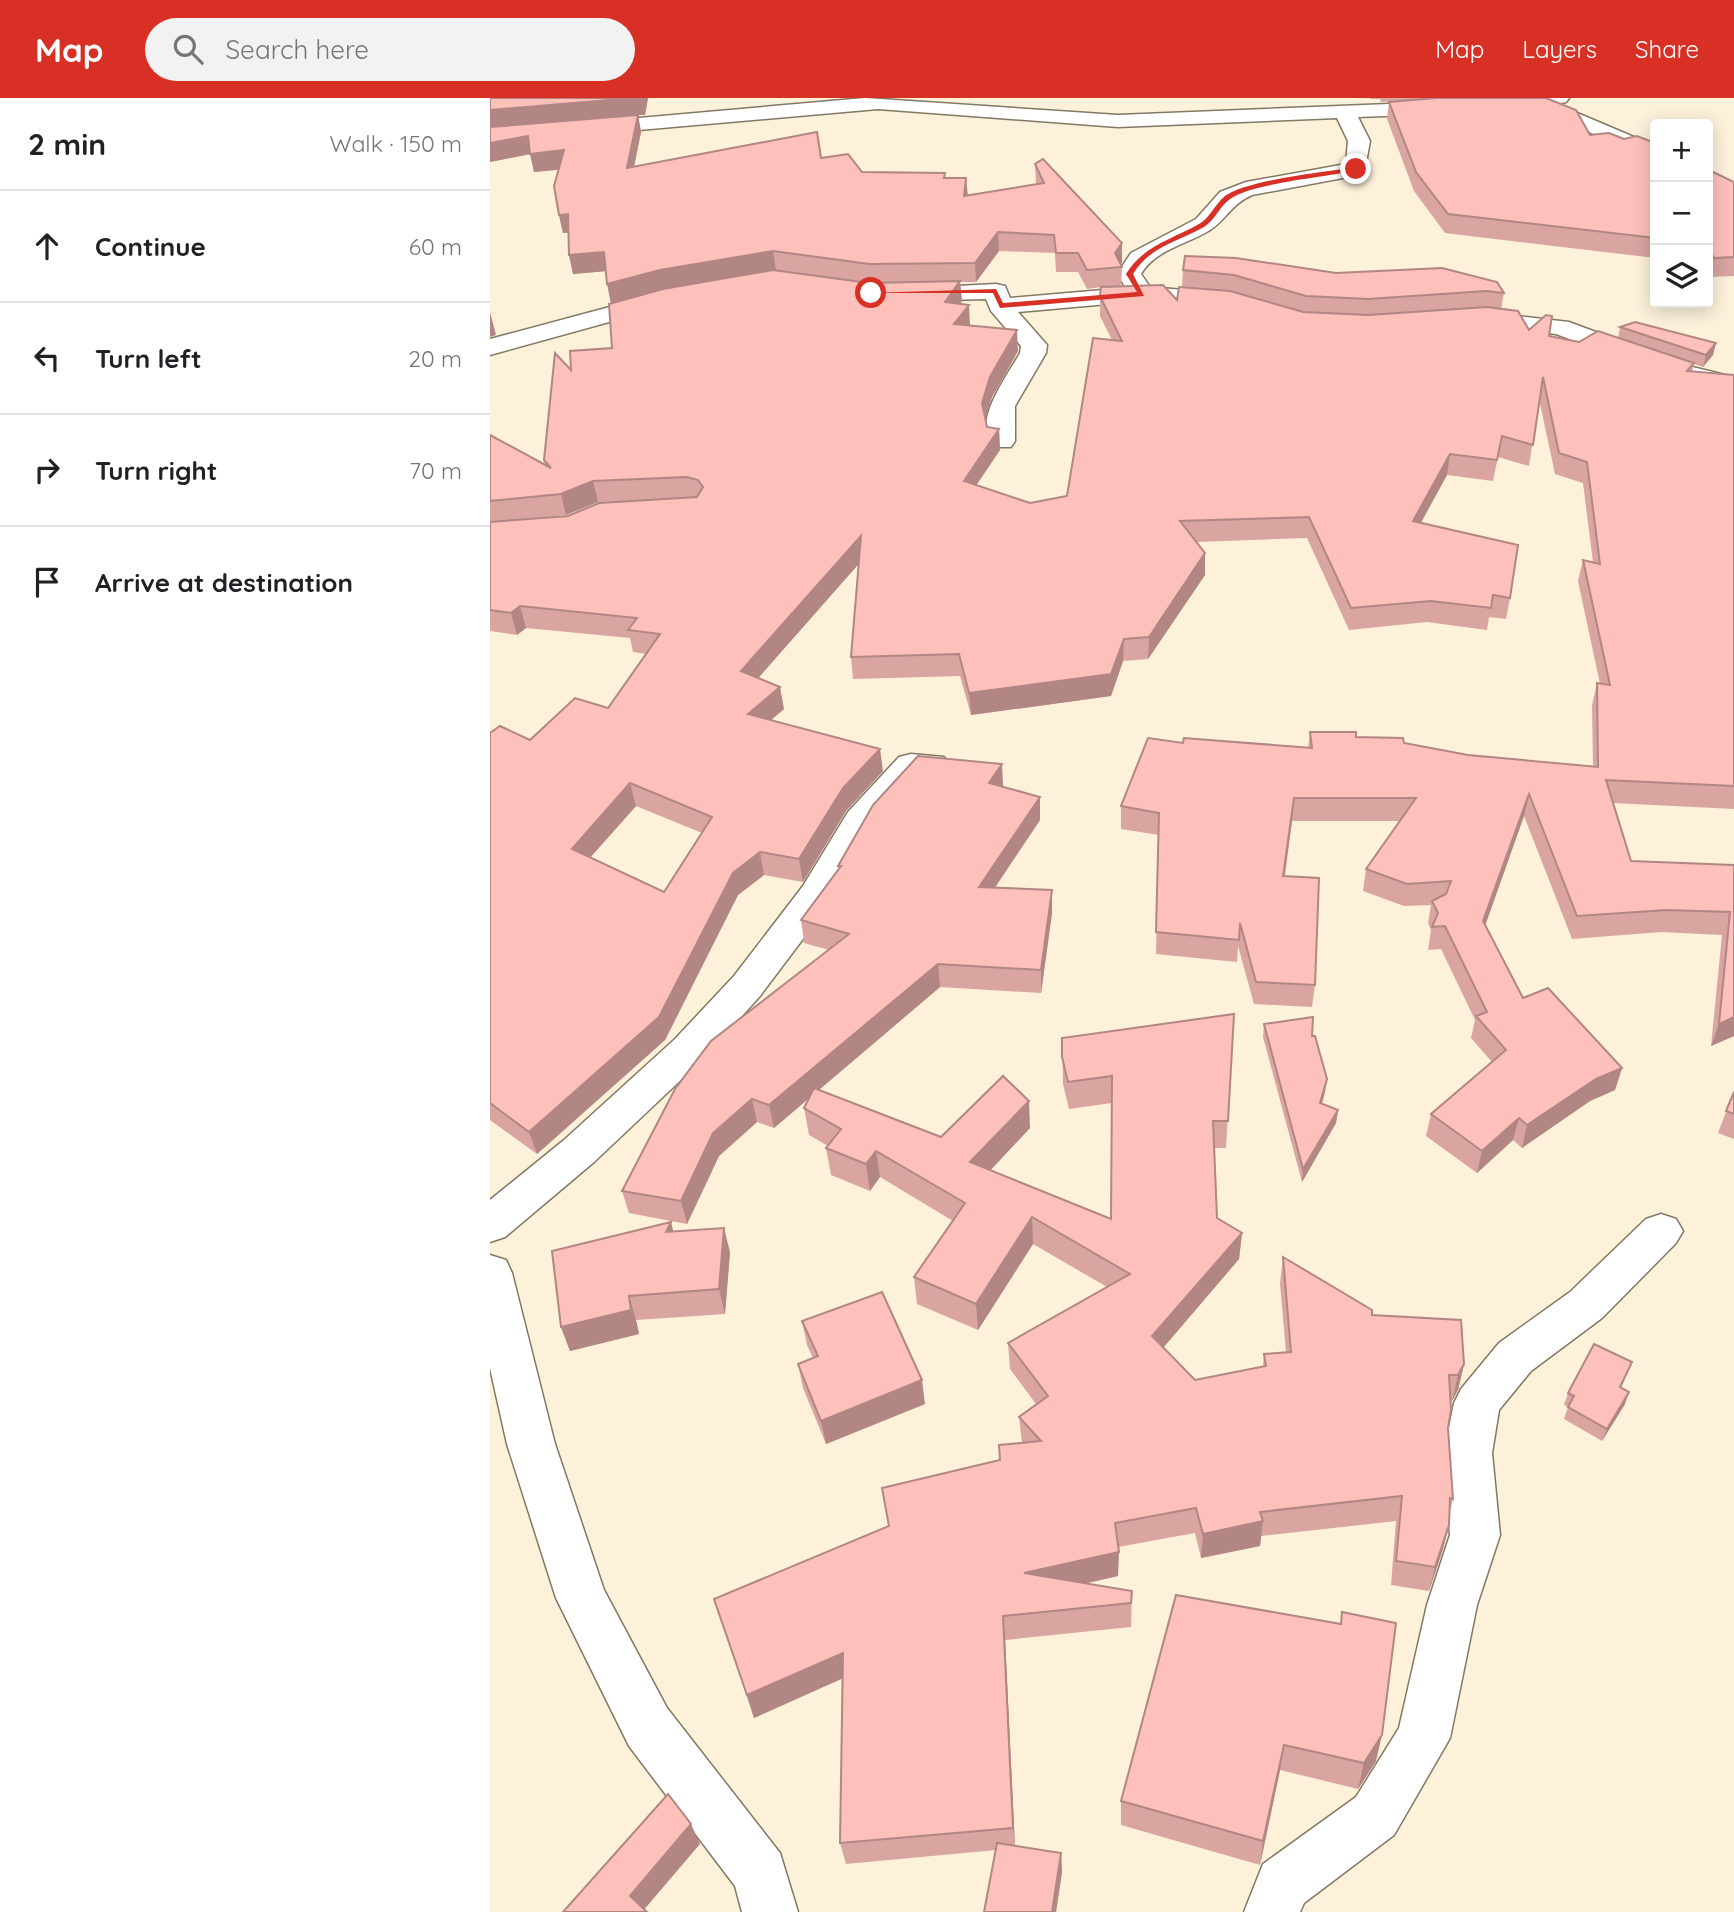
<!DOCTYPE html>
<meta charset="utf-8">
<style>
:root{--surface:#fff;--page:#f2f2f2;--text:#202124;--muted:#757577;--line:#e0e0e0;--accent:#d93025}
body{margin:0;font-family:Quicksand,sans-serif;background:var(--page);color:var(--text)}
.controls{position:absolute;right:21px;top:21px;display:grid;overflow:hidden;border-radius:7px;box-shadow:0 4px 18px #0003}
.controls button{width:63px;height:63px;display:grid;place-items:center;padding:0;border:0;border-bottom:2px solid var(--line);background:var(--surface);color:var(--text);font:35px sans-serif}
.stop{position:absolute;width:21px;height:21px;margin:-16px;border:5px solid #d93025;border-radius:50%;background:#fff}
.stop.end{background:#d93025;border-color:#fff;box-shadow:0 2px 7px #0008}
.list{margin:0;padding:0;list-style:none}
h2{display:flex;justify-content:space-between;align-items:center;height:91px;margin:0;padding:0 28px;font-size:30px}
h2 small{font-size:23px;font-weight:400;color:var(--muted)}
.list li{display:grid;grid-template-columns:46px 1fr auto;gap:21px;align-items:center;box-sizing:border-box;height:112px;padding:0 28px;border-top:2px solid var(--line)}
.list b{display:block;font-size:26px;white-space:nowrap}
.list em{font-size:23px;font-style:normal;color:var(--muted)}
.icon{flex:none;width:38px;height:38px;fill:none;stroke:currentColor;stroke-width:2;stroke-linecap:round;stroke-linejoin:round}
.map{position:relative;flex:none;width:1244px;height:1814px;overflow:hidden}
header{display:flex;align-items:center;gap:42px;box-sizing:border-box;height:98px;padding:0 35px;background:var(--accent);color:#fff}
header strong{font-size:33px}
nav{display:flex;gap:38px;margin-inline-start:auto;font-size:24px}
.search{width:490px;height:63px;background:var(--page);display:flex;align-items:center;gap:18px;box-sizing:border-box;padding:0 24px;border-radius:38px;color:var(--muted);font-size:26px}
main{display:flex}
aside{flex:1;background:var(--surface)}
.map>svg:first-child{display:block}
.lines{fill:none;stroke-linecap:round;stroke-linejoin:round}
.minor-casing{stroke:#827864;stroke-width:3}
.minor{fill:#fff;fill-rule:evenodd}
.wall{fill:#daa5a1;fill-rule:evenodd}
.shaded-wall{fill:#b18683}
.building{fill:#fdc0bb;stroke:#b18683;stroke-width:2;fill-rule:evenodd}
.route{fill:#d93025}
</style>
<header>
<strong>Map</strong>
<div class="search"><svg class="icon" aria-label="search" viewBox="0 0 24 24"><circle cx="10" cy="10" r="6"/><path d="M15 15l6 6"/></svg>Search here</div>
<nav><a>Map</a><a>Layers</a><a>Share</a></nav>
</header>
<main>
<aside>
<h2>2 min<small>Walk · 150 m</small></h2>
<ul class="list">
<li><svg class="icon" aria-label="ahead" viewBox="0 0 24 24"><path d="M12 20V5M6 11l6-6 6 6"/></svg><div><b>Continue</b></div><em>60 m</em></li>
<li><svg class="icon" aria-label="left" viewBox="0 0 24 24"><path d="M17 20v-9H6M10 6l-5 5 5 5"/></svg><div><b>Turn left</b></div><em>20 m</em></li>
<li><svg class="icon" aria-label="right" viewBox="0 0 24 24"><path d="M7 20v-9h11M14 6l5 5-5 5"/></svg><div><b>Turn right</b></div><em>70 m</em></li>
<li><svg class="icon" aria-label="arrive" viewBox="0 0 24 24"><path d="M6 21V4h12l-3 4 3 4H6"/></svg><div><b>Arrive at destination</b></div></li>
</ul>
</aside>
<div class="map">
<svg width="1244" height="1814" viewBox="0 0 1244 1814">
<rect width="100%" height="100%" fill="#fdf1da"/>
<g class="lines">
<g class="minor-casing">
<g id="minor">
<path d="M375,0L628,17L949,4L959,10L949,16L868,19L880,43L874,76L762,97C741,106 737,121 720,132C696,147 666,151 651,176L660,189L738,196L747,198L750,203L747,208L738,210L652,203L528,214L557,247L556,255L525,308V343L521,349H501C483,322 517,278 530,255L531,248L501,213L496,201L418,203L409,201L406,196L409,191L506,186L515,188L520,200L636,190L627,176L641,155L706,121L730,94L756,84L856,66L858,43L847,20L628,29L388,11L0,45V33Z"/>
<polygon points="1008,0 1079,0 1076,4 1066,6 1165,48 1165,62 1040,9 1002,10 999,6"/>
<polygon points="168,196 177,198 180,203 177,208 0,257 0,241"/>
<polygon points="983,213 1079,224 1194,267 1244,279 1244,295 1176,277 1066,236 974,225 971,220 974,215"/>
<polygon points="421,656 454,659 459,667 454,675 430,678 384,728 340,805 270,898 213,961 104,1064 15,1139 0,1144 0,1102 74,1042 185,941 244,878 313,788 358,714 409,659"/>
<polygon points="1171,1116 1186,1121 1193,1133 1186,1145 1112,1220 1041,1273 1009,1312 1002,1355 1010,1437 987,1507 960,1640 904,1737 814,1805 810,1814 754,1814 773,1766 866,1699 909,1630 937,1507 960,1437 954,1355 964,1305 971,1291 1009,1245 1080,1194 1156,1121"/>
<polygon points="0,1157 16,1162 22,1175 65,1346 114,1492 177,1610 290,1755 308,1814 252,1814 245,1788 139,1648 66,1500 17,1346 0,1270"/>
</g>
</g>
<use href="#minor" class="minor"/>
</g>
<g class="wall">
<path d="M0,0H158L155,17H148L151,34L144,69L331,60L372,74L455,75V80L477,97L546,86L545,66L632,164L630,166L632,169L631,188L612,189L687,202L692,189L693,172L846,175L1014,195L1011,211L1039,232L1059,238L1089,244L1128,240L1130,229L1223,257L1213,269L1204,266L1202,274L1244,277V711L1123,705L1141,763L1244,767V938L1221,948L1232,837L1171,834L1082,841L1034,718L995,827L1033,900L1132,970L1125,992L1100,1003L1032,1050L1023,1042L987,1075L936,1038L941,1016L1002,964L981,940L985,922L951,851L938,852L941,832L938,825L941,807L914,808L873,793L876,771L910,723H802L795,778L825,887L822,909L764,906L748,848L747,864L666,856L669,737L631,731V708L693,645L818,650L820,634L914,645L978,657L1103,668L1102,607L1107,585L1110,586L1088,483L1093,462L1103,464L1093,385L1065,376L1049,301L1039,368L1008,359L1003,383L957,377L931,425L1020,500L1016,521L999,519L997,532L937,524L859,532L817,440L706,444L715,455V477L658,561L633,563L621,598L481,617L470,578L363,581L361,559L369,465L268,580L294,611L281,622L393,673L356,713L313,784L274,777L248,797L175,942L47,1056L0,1022V635L40,642L118,610L157,556L143,554L140,540L36,530L27,537L0,533V337L55,367L54,362L81,272L122,250L121,205L116,173L83,176L79,157L78,135H73L69,117V71L44,74L41,56L0,64ZM509,153L565,155L566,174H588L597,191L611,189L610,198V218L622,242L577,398L540,405L486,387L510,352L509,331L497,329L495,319L502,299L528,253L479,228L469,206L472,203L470,184H486ZM167,402L78,418L36,421L76,417L108,404ZM146,708L212,735L174,794L100,760Z"/>
<polygon points="880,0 1056,0 1100,37 1165,45 1165,160 955,135 924,93 897,21 899,4 907,3 891,4 890,1 881,1"/>
<polygon points="1218,68 1221,73 1244,84 1244,178 1220,179 1218,176"/>
<polygon points="513,688 550,699 550,722 505,789 562,792 562,815 551,895 450,889 329,992 451,1039 540,1030 500,1072 621,1121 622,1005 579,1011 573,986 572,940 744,916 736,1050 724,1050 727,1120 752,1135 749,1161 673,1250 705,1282 773,1268 774,1256 796,1254 790,1186 793,1159 882,1217 974,1266 968,1292 962,1303 961,1303 958,1330 963,1401 960,1413 959,1427 953,1451 939,1493 901,1487 906,1423 771,1438 770,1448 711,1460 705,1435 628,1449 628,1478 596,1485 642,1493 641,1529 515,1542 525,1748 571,1755 572,1774 566,1814 494,1814 506,1752 356,1766 350,1745 352,1580 264,1620 224,1501 399,1428 510,1362 532,1345 529,1319 546,1306 520,1271 518,1245 617,1189 543,1146 488,1232 427,1206 424,1179 463,1123 390,1079 380,1093 341,1077 336,1050 338,1048 319,1037 314,1010 319,1000 284,1030 267,1024 229,1058 197,1126 139,1115 132,1093 339,852 314,845 311,822 348,771 348,768"/>
<polygon points="774,926 822,938 835,994 832,1006 848,1012 846,1025 812,1084 773,939"/>
<polygon points="1244,993 1244,1041 1228,1035"/>
<polygon points="183,1133 240,1154 235,1216 146,1222 149,1236 80,1253 71,1229"/>
<polygon points="312,1223 435,1306 336,1346 313,1290 308,1266 323,1260 317,1247"/>
<polygon points="1142,1264 1131,1290 1135,1306 1112,1343 1074,1321 1078,1309 1074,1307 1078,1295"/>
<polygon points="686,1497 886,1663 868,1691 790,1672 770,1767 631,1727 631,1703"/>
</g>
<g class="shaded-wall">
<polygon points="143,0 158,0 155,17 148,17 151,34 140,88 137,70 148,17 0,30 0,12"/>
<polygon points="38,38 74,52 78,71 44,74 40,56 0,64 0,45"/>
<polygon points="476,80 478,99 474,98"/>
<polygon points="78,116 82,134 73,135 69,117"/>
<polygon points="508,134 509,153 486,184 485,165"/>
<polygon points="632,145 632,164 629,169 625,155"/>
<polygon points="283,153 286,172 121,206 117,186 170,172"/>
<polygon points="114,154 118,173 83,176 79,157"/>
<polygon points="470,183 472,203 456,224 455,204"/>
<polygon points="479,207 480,227 464,226"/>
<polygon points="0,214 6,237 0,239"/>
<polygon points="527,232 528,253 502,299 494,326 492,305 500,279"/>
<polygon points="1226,245 1223,257 1213,269 1216,257"/>
<polygon points="509,331 510,352 475,404 474,383"/>
<polygon points="960,356 957,377 920,444 923,423"/>
<polygon points="103,383 108,404 76,417 71,396"/>
<polygon points="371,438 374,460 255,595 251,573"/>
<polygon points="715,455 715,477 658,561 659,539"/>
<polygon points="30,508 36,530 27,537 21,515"/>
<polygon points="634,541 633,563 621,598 481,617 479,595"/>
<polygon points="290,589 294,611 262,638 258,616"/>
<polygon points="390,651 393,673 356,713 313,784 309,761 353,690"/>
<polygon points="512,666 513,688 500,708 499,685"/>
<polygon points="140,685 146,708 88,773 82,751"/>
<polygon points="1039,696 1034,718 989,845 993,823"/>
<polygon points="550,699 550,722 490,812 489,789"/>
<polygon points="804,700 802,723 791,801 793,778"/>
<polygon points="270,754 274,777 248,797 175,942 47,1056 39,1034 243,775"/>
<polygon points="562,792 562,815 551,895 551,872"/>
<polygon points="448,866 450,889 284,1030 279,1007"/>
<polygon points="1244,919 1244,938 1221,948 1229,926"/>
<polygon points="1132,970 1125,992 1100,1003 1032,1050 1037,1027 1106,981"/>
<polygon points="837,981 835,994 828,1018 830,1005"/>
<polygon points="262,1001 267,1024 229,1058 197,1126 191,1103 223,1035"/>
<polygon points="539,1003 540,1030 483,1091 480,1064"/>
<polygon points="848,1012 846,1025 812,1084 813,1071"/>
<polygon points="1029,1020 1023,1042 987,1075 992,1053"/>
<polygon points="386,1053 390,1079 380,1093 376,1066"/>
<polygon points="542,1119 543,1146 488,1232 486,1206"/>
<polygon points="181,1124 187,1148 176,1134"/>
<polygon points="234,1130 240,1154 235,1216 229,1191"/>
<polygon points="752,1135 749,1161 661,1264 662,1238"/>
<polygon points="139,1198 146,1222 149,1236 80,1253 71,1229"/>
<polygon points="974,1266 968,1292 962,1303 968,1277"/>
<polygon points="432,1282 435,1306 336,1346 331,1323"/>
<polygon points="1139,1294 1135,1306 1112,1343 1117,1331"/>
<polygon points="773,1423 770,1448 711,1460 713,1436"/>
<polygon points="959,1427 953,1451 939,1493 945,1469"/>
<polygon points="629,1454 628,1478 536,1499 534,1475"/>
<polygon points="513,1518 515,1542 525,1751 523,1730"/>
<polygon points="353,1555 358,1578 264,1620 257,1597"/>
<polygon points="892,1637 886,1663 868,1691 874,1665"/>
<polygon points="794,1647 790,1672 770,1767 773,1743"/>
<polygon points="201,1726 210,1746 152,1814 140,1798"/>
<polygon points="571,1755 572,1774 566,1814 562,1814"/>
</g>
<g class="building">
<polygon points="0,0 143,0 0,12"/>
<polygon points="946,0 1056,0 1086,12 1100,37 1119,35 1134,41 1147,38 1165,45 1165,140 958,116 926,74 899,4"/>
<polygon points="148,17 137,70 327,34 331,60 358,56 372,74 455,75 454,80 476,80 474,98 554,85 545,66 553,61 632,145 625,155 632,169 597,172 588,155 566,155 564,137 508,134 485,165 379,166 283,153 170,172 117,186 114,154 79,157 78,116 69,117 64,88 74,52 40,56 38,38 0,45 0,29"/>
<polygon points="1218,68 1220,69 1221,73 1244,84 1244,159 1224,160 1218,150"/>
<polygon points="695,158 746,160 846,175 952,170 1007,184 1014,195 996,193 878,201 816,198 744,177 693,172"/>
<path d="M283,172L379,185L470,183L455,204L479,207L464,226L527,232L500,279L492,305L497,329L509,331L474,383L540,405L577,398L603,240L632,243L610,198L611,189L673,187L687,202L689,189L740,193L813,214L878,217L997,209L1028,213L1039,232L1056,217L1062,218L1059,238L1089,244L1108,233L1204,265L1197,273L1244,277V688L1116,682L1141,763L1244,767V919L1229,926L1240,814L1177,812L1087,818L1039,696L993,823L1033,900L1058,890L1132,970L1106,981L1037,1027L1029,1020L992,1053L941,1016L1016,952L986,918L997,914L955,828L942,829L948,815L942,803L956,796L961,783L917,786L876,771L926,700H804L793,778L829,780L825,887L766,884L750,825L749,842L666,834L669,715L631,708L658,640L693,645L694,640L822,650L820,634H866V639L913,640L914,645L978,657L1108,669L1107,585L1120,587L1093,462L1110,466L1097,364L1069,355L1053,279L1043,347L1012,338L1007,362L960,356L923,423L1028,447L1020,500L1003,497L1001,510L941,503L861,510L819,419L690,423L715,455L659,539L634,541L621,576L479,595L469,556L361,559L371,438L251,573L290,589L258,616L390,651L353,690L309,761L270,754L243,775L169,919L39,1034L0,1005V635L10,628L40,642L85,600L118,610L170,536L138,532L147,520L30,508L21,515L0,512V424L78,418L109,405L207,399L213,389L208,382L197,379L103,383L71,396L0,403V337L61,370L54,362L65,255L81,272L80,253L122,250L119,206L173,191ZM140,685L222,719L174,794L82,751Z"/>
<polygon points="1145,224 1226,245 1216,257 1130,229"/>
<polygon points="428,658 512,666 499,685 550,699 489,789 562,792 551,872 448,866 279,1007 262,1001 223,1035 191,1103 132,1093 185,991 221,943 359,836 311,822 351,768 348,768 383,707"/>
<polygon points="744,916 738,1023 723,1023 727,1120 752,1135 662,1238 705,1282 776,1268 774,1256 801,1254 793,1159 882,1212 882,1217 971,1222 974,1266 968,1277 959,1277 961,1312 958,1330 963,1401 960,1400 959,1427 945,1469 906,1463 912,1398 770,1414 773,1423 713,1436 706,1410 625,1425 629,1454 534,1475 642,1493 641,1505 513,1518 523,1730 350,1745 353,1555 257,1597 224,1501 399,1428 392,1390 510,1362 509,1347 551,1343 529,1319 558,1298 518,1245 640,1176 542,1119 486,1206 424,1179 475,1105 386,1053 376,1066 336,1050 351,1031 314,1010 324,990 451,1039 513,978 539,1003 480,1064 621,1121 622,978 578,984 572,959 572,940"/>
<polygon points="823,919 822,938 825,938 837,981 830,1005 848,1012 813,1071 774,926"/>
<polygon points="1244,994 1244,1016 1236,1013"/>
<polygon points="181,1124 176,1134 234,1130 229,1191 139,1198 141,1212 71,1229 62,1153"/>
<polygon points="392,1194 432,1282 331,1323 308,1266 328,1258 312,1223"/>
<polygon points="1104,1246 1142,1264 1130,1289 1139,1294 1117,1331 1078,1309 1084,1298 1078,1295"/>
<polygon points="686,1497 851,1526 852,1514 906,1525 892,1637 874,1665 794,1647 773,1743 631,1703"/>
<polygon points="178,1696 201,1726 140,1798 157,1814 73,1814"/>
<polygon points="507,1745 571,1755 562,1814 494,1814"/>
</g>
<path class="route" d="M866,69L868,72C838,79 762,85 740,101C730,108 725,122 714,129C688,144 660,148 643,176L654,198L510,210L503,195H377L506,191L513,205L647,194L636,176C654,147 681,142 709,126C720,120 725,106 735,98C756,82 836,74 866,69Z"/>
</svg>
<div class="controls">
<button>+</button>
<button>−</button>
<button><svg class="icon" aria-label="layers" viewBox="0 0 24 24"><path d="M12 4l9 5-9 5-9-5zM3 14l9 5 9-5"/></svg></button>
</div>
<div class="stop" style="left:381px;top:195px"></div>
<div class="stop end" style="left:866px;top:71px"></div>
</div>
</main>
